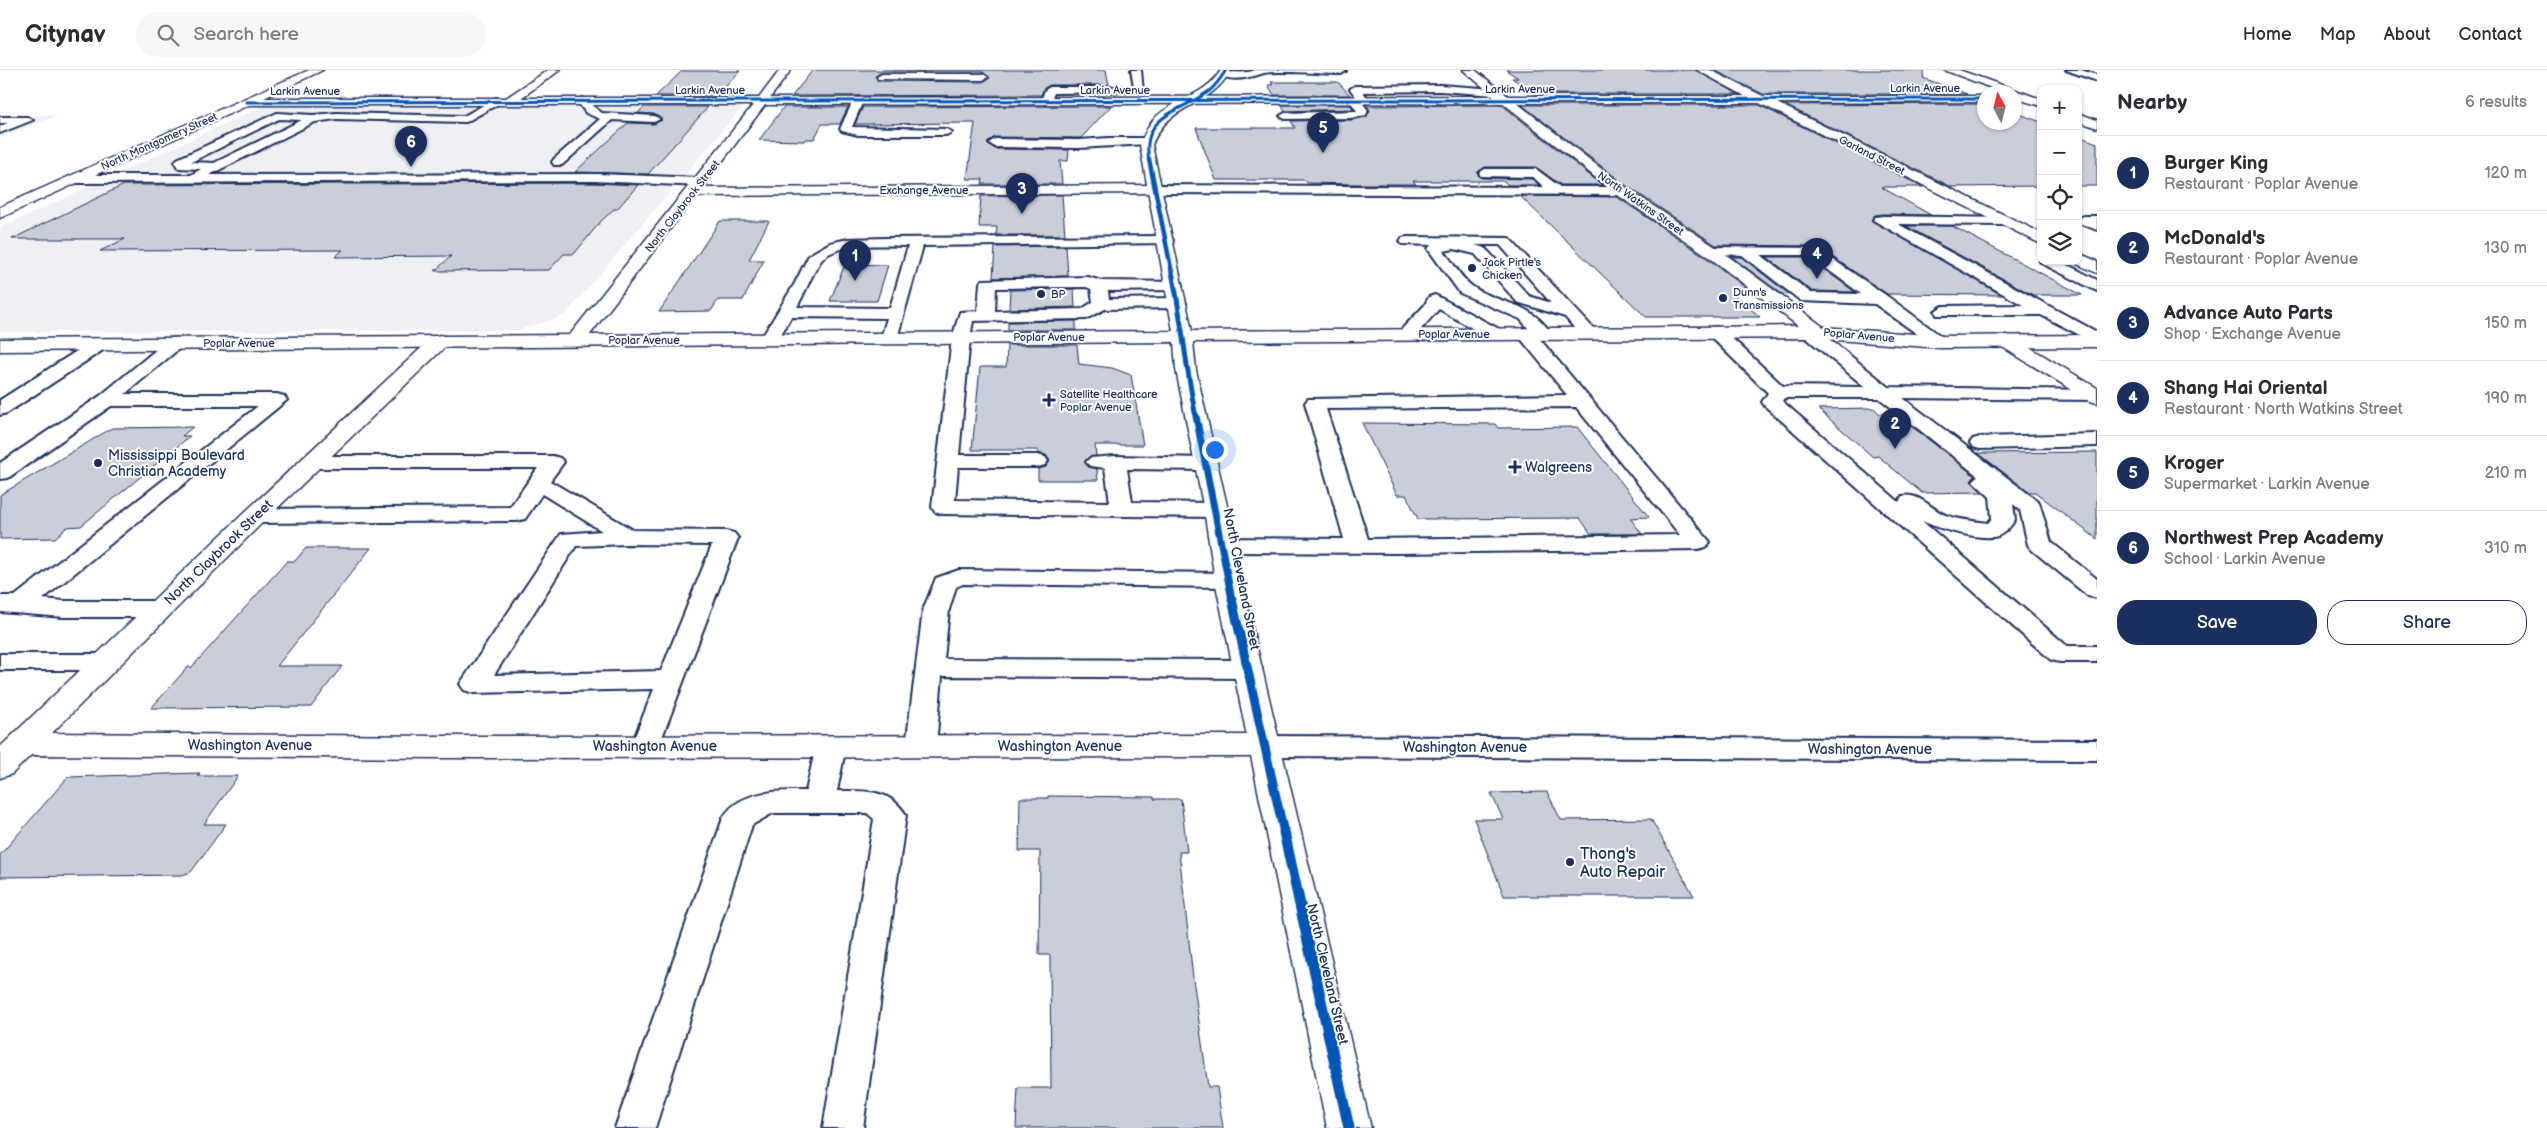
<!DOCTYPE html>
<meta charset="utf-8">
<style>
:root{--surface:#fff;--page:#f7f7f7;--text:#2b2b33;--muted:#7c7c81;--line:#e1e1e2;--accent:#1b2f5e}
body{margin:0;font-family:"Balsamiq Sans",sans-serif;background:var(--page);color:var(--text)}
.controls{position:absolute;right:15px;top:15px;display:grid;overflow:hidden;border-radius:10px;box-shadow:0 1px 4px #0004}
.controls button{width:45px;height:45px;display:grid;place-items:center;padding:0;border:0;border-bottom:1px solid var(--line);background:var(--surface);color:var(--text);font:25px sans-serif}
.compass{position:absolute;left:1977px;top:15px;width:45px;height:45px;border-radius:50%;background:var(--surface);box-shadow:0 1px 4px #0004;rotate:353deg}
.you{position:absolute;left:1214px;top:379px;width:18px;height:18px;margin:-12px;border:4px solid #fff;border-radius:50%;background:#1a73e8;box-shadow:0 0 0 8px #1a73e833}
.badge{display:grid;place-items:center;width:32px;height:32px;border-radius:50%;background:var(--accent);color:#fff;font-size:16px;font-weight:700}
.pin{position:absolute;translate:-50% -41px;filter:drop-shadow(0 1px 2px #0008)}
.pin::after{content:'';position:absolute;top:26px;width:18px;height:15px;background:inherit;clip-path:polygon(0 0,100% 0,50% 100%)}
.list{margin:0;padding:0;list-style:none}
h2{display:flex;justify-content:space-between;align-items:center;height:65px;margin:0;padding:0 20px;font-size:21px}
h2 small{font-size:16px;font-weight:400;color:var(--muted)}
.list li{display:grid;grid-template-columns:32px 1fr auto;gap:15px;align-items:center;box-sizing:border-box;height:75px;padding:0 20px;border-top:1px solid var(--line)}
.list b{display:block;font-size:19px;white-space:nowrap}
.list p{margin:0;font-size:16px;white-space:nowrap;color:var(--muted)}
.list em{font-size:16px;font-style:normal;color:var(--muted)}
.actions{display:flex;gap:10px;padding:15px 20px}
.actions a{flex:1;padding:11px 0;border:1px solid var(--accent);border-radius:20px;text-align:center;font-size:18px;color:var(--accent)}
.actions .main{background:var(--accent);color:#fff}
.icon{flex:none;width:28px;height:28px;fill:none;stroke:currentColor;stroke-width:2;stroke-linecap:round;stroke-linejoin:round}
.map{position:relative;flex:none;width:2097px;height:1058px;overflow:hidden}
header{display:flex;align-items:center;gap:30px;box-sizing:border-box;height:70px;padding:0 25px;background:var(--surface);border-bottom:1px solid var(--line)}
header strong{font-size:24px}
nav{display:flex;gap:28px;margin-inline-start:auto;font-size:18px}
.search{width:350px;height:45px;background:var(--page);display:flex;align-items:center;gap:12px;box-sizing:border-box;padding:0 18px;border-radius:28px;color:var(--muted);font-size:19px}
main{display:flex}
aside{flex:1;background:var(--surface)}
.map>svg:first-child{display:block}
.built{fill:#eff0f4}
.building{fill:#caceda;stroke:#1b2f5e;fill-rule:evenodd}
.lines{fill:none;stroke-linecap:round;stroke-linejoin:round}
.service-casing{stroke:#1b2f5e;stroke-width:4}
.minor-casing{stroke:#1b2f5e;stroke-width:3}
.secondary-casing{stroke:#1b2f5e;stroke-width:3}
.service{fill:#fff;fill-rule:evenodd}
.minor{fill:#fff;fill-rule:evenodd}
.secondary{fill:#fff;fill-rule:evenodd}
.cycleway-far5-casing{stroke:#fff;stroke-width:4.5}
.cycleway-far4-casing{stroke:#fff;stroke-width:6}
.cycleway-far3-casing{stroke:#fff;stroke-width:7}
.cycleway-far2-casing{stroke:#fff;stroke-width:9}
.cycleway-far1-casing{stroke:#fff;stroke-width:12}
.cycleway-casing{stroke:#fff;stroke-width:14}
.cycleway-far5{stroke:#0057b8;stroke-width:3}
.cycleway-far4{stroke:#0057b8;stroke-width:4.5}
.cycleway-far3{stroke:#0057b8;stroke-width:5}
.cycleway-far2{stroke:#0057b8;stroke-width:7}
.cycleway-far1{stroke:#0057b8;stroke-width:9}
.cycleway{stroke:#0057b8;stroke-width:11}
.poi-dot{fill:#1b2f5e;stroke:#fff;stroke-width:2}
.labels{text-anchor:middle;stroke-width:4;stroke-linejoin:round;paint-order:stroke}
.far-street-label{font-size:11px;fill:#1b2f5e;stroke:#fff}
.far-poi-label{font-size:11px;fill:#1b2f5e;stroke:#fff;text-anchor:start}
.poi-label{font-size:14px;fill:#1b2f5e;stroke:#fff;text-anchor:start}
.street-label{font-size:14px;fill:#1b2f5e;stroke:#fff}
.near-poi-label{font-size:16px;fill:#1b2f5e;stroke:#fff;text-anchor:start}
</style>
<header>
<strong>Citynav</strong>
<div class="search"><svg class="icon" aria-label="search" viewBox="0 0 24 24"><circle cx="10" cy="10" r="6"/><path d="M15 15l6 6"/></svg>Search here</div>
<nav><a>Home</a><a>Map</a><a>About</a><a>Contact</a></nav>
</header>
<main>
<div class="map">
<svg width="2097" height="1058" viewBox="0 0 2097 1058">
<rect width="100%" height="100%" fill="#fff"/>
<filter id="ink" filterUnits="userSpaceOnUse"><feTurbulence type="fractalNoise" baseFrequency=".02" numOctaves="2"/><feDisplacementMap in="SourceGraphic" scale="10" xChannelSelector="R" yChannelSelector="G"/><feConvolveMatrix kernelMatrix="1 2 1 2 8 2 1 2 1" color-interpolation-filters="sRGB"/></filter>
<g filter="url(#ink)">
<g class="built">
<polygon points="744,35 564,246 519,260 0,262 0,158 263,36"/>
<polygon points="0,45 58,45 0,68"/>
</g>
<g class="building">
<path d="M813,0H1106L1109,15H1050L1044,18L1041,25L792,26ZM882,2H983L990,8L983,12L878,11L875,6Z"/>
<polygon points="1506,0 1695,0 1738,24 1535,24 1512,8 1518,8"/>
<polygon points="1714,0 1925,0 1923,8 1967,24 1763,24"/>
<polygon points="682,1 740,1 717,26 656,26"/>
<polygon points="1271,12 1338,12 1350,25 1274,25 1268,15 1273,15"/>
<polygon points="1984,34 1984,52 2014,52 2014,42 2041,52 2041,116 1952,117 1785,35"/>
<polygon points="1281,35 1351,35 1353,39 1285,41"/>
<polygon points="1502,35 1602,115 1561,115 1536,97 1485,97 1477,103 1481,108 1532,109 1539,115 1508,115 1504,111 1413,111 1416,114 1357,114 1307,113 1305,110 1216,110 1196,58 1295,58 1291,51 1351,50 1366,47 1370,41 1367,36"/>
<polygon points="1522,35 1759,35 1923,117 1881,117 1931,145 1883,144 1875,145 1871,150 2002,225 1887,224 1816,176 1716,175 1627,116"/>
<polygon points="1111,36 1081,68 995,67 987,72 995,79 1069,80 1068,91 1060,91 1062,114 982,114 983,109 967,109 975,53 855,54 863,37"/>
<polygon points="644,37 708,37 648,104 575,102 628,53 654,54 662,50 654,44 638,43"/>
<polygon points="784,37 848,37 840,54 822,54 814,69 805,69 804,71 759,70"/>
<polygon points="2078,66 2097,73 2097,116 2078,116"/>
<polygon points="594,113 638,115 617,139 614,139 601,151 574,184 564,184 549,200 435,201 451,186 335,187 343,180 100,181 125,169 12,169 124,115"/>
<polygon points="1062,125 1065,165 996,165 997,157 979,157 981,126"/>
<polygon points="1520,126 1617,127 1704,186 1754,224 1733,224 1760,247 1646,247"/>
<polygon points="720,151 769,151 749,190 764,190 743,230 718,230 711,241 659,242"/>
<polygon points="1906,156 1952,156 2082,225 2033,225"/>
<polygon points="1066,176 1068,206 993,208 995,177"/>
<polygon points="1732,187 1741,187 1789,224 1782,224"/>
<polygon points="1767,187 1807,187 1855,222 1812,221"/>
<polygon points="845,194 888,195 877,231 830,231"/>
<polygon points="1074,219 1075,237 1009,239 1010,220"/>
<polygon points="1076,251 1076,260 1008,260 1008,252"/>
<polygon points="1007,275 1077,275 1079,294 1112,298 1131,305 1143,375 1095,375 1096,386 1089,387 1084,392 1089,397 1097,399 1098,410 1038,410 1038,399 1046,397 1050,391 1046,385 1038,383 1038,380 972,380 980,297 1006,297"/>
<polygon points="1874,338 1880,344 1889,343 1902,354 1907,353 1946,383 1975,406 1971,411 1982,422 1922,423 1878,386 1873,387 1818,339"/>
<polygon points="1362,353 1495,354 1498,358 1577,357 1649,447 1630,448 1642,464 1591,464 1580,448 1418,449 1406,425 1397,425"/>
<polygon points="193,357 182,366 190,366 81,456 67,457 55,468 0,469 0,425 112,358"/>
<polygon points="2097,382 2097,469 2035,422 2029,422 1978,383"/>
<polygon points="306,478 371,478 277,596 342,596 311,637 151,638 188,597 192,597 287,491 295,491"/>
<polygon points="200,703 197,706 238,706 204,754 226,754 191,802 182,805 0,807 0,785 68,707"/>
<polygon points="1547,722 1561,750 1651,749 1694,826 1504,826 1474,749 1503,749 1491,723"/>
<polygon points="1048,726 1154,727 1154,729 1181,729 1187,782 1179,782 1193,908 1208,1017 1217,1017 1223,1058 1016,1058 1018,1018 1051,1018 1050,885 1039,885 1040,781 1019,781 1020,728 1048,728"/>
</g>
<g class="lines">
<g class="service-casing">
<g id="service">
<polygon points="1131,0 1141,0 1143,22 1054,23 1050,33 1046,34 1041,31 1045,20 1050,17 1134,17"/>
<path d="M1255,0H1345L1346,1L1341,4C1323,4 1278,0 1264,3C1252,7 1230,13 1219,4C1228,0 1244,5 1255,0Z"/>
<polygon points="2066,0 2081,0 2097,5 2097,11"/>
<polygon points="1440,15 1495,19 1500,22 1495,25 1440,21 1363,22 1370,31 1363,34 1368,40 1366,45 1351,48 1285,49 1280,46 1285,43 1357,41 1350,31 1357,28 1350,19 1355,16"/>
<path d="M496,28L500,29V33L466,52L336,49L315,52L209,105L598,104L701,108L707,112L701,116L594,111L77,113L71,109L77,105H191L201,99L178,98L175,92L177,89L277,43L313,45L336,43L464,46ZM279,49L302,50L214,93L191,92Z"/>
<polygon points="582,28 602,43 654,46 660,49 654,52 612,50 562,95 554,95 552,92 554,89 600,49 586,43 577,31"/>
<polygon points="858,28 863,31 852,57 946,59 952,62 946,65 858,65 842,61 840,59 853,31"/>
<polygon points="0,47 27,47 33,50 0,63 0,56 8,53 0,53"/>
<polygon points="1109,68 1147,68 1153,71 1147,74 1079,78 995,77 989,73 995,69 1079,70"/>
<polygon points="1485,99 1536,99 1560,117 1621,117 1628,121 1621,125 1155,123 1148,119 1155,115 1544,117 1533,107 1481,106 1479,103"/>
<polygon points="1883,146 2008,148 2010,151 2008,154 2003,155 1898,154 2097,262 2097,274 2041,245 1937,245 1935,241 1943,236 2023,235 1873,150 1875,147"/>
<polygon points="2084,146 2097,146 2097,160 2079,153 2078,148"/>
<path d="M1166,166L1171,167L1173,170L1171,173L923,176L896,272H884L881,268L887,248L791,247L776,273H764L761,269L795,213L809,185L830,173L848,169L885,168ZM908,176L890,238L797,237C805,223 811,206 820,192C833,171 886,176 908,176Z"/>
<path d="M1407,167L1509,168L1594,259L1597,263L1594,267H1582L1565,247L1517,232L1475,184L1454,179L1444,181C1452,191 1462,210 1473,217C1502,236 1528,230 1551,263L1548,267H1538L1706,467L1710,472L1706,477L1698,479L1397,483L1222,482L1214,480L1210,475L1214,470L1222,468L1344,469L1305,333L1308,329L1567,325L1517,264L1520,260H1530L1520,249L1460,223L1428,179L1431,175L1402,174L1400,171L1402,168ZM1475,175H1500L1551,233L1529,226L1485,178ZM1576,337L1680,465L1368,469L1326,339Z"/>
<path d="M1711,177L1816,178L1887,226L1949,272L1946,276H1934L1875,234L1801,231L1742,185L1706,184L1704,181L1706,178ZM1761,185H1808L1861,224L1811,223Z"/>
<polygon points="2040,191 2060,191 2097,210 2097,221 2043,194"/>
<path d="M1088,207L1101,211L1180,212L1182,215L1180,218L1174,220L1108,221L1109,229L1178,228L1186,233L1178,238L1105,239L1086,249L973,251L970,268L959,385H1038L1045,387L1048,391L1045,395L1038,397H958L955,430L1110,432L1105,398L1090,396L1086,392L1090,388L1115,386L1205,388L1212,390L1216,394L1212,398L1205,400L1127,399L1132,432L1216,433L1224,435L1227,440L1224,445L1216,447L943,444L935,442L932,437L952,268L960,242L978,241L980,213L982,210ZM1086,217L1091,219L1093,232L1082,239L995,241L996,218Z"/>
<polygon points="1435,225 1501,260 1504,264 1501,268 1489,268 1439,239 1413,268 1401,268 1398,264 1401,260 1424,236 1429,227"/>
<path d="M1715,257L1721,258L1783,316L1865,317L1804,266L1801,262L1804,258H1816L1889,317L2097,320V328L2092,330L1903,328L2039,432L2051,472L2097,509V528L2088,526L2032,480L2028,475L2020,440L2013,434L2015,450C2011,456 2005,463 1998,466C1981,471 1939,459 1922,451L2067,576H2097V592H2060L2051,590L1765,336L1762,332L1768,323L1706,262L1709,258ZM1784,328H1879L1978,406L1973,411L1990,427L1992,448L1988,453C1974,451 1961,450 1948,446C1931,440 1920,422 1902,426L1899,432L1782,331Z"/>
<polygon points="175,268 181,269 184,273 181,277 125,324 277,324 284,326 287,330 43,529 64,531 159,531 168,534 172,539 168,544 159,547 64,547 0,542 0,526 15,526 258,336 111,336 8,408 0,409 0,393 100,326 169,269"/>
<polygon points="100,269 106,270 109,274 106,278 7,343 0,345 0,330 94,270"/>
<polygon points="2097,364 2097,376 1980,379 1973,377 1970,373 1973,369 1980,367"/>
<path d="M312,386H553L560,388L564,392L550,411L633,460L726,461L734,463L738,468L656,683L646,686L636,683L631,676L654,619L474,623L464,620L460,614L561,464L602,461L542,424L525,449L517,451L255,453L247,451L244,446L247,441L255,439L510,437L538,398H312L305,396L301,392L305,388ZM628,474L712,475L661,601L494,605L576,476Z"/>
<polygon points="959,500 1228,503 1237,505 1240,510 1237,515 1228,517 963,514 956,517 949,540 944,589 1248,590 1258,593 1262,599 1258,605 1248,608 942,606 936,676 931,683 921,686 911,683 906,676 923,540 936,508"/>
<polygon points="0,584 104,584 113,586 117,592 113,598 104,600 0,600"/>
<path d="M831,666L841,669L846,676L837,721C864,721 890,718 906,745L863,1058H823L874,749L867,743H773L752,755L655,1058H615L723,748C739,720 778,721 806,721L816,676L821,669Z"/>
<polygon points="1264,666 2097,670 2097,690 1264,686 1254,683 1249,676 1254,669"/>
</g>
</g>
<g class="minor-casing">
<g id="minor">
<polygon points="309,0 323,0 264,28 506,28 548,0 560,0 521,28 759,28 780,0 791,0 770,28 1494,26 1463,0 1475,0 1508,26 1745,26 1697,0 1710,0 1763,26 1984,26 1984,32 1777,33 2041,163 2041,174 1759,33 1517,33 1626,118 1717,178 1825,258 1827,262 1825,266 1811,266 1705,184 1616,124 1503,33 765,35 702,118 1155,115 1162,119 1155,123 695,126 583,274 569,274 566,270 569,266 753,35 249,35 0,148 0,137"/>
<polygon points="1944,0 1959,0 2041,29 2041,36 2014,28 2014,22 2002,22"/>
<polygon points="882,4 983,4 988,7 983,10 878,9 877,7"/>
<polygon points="2078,43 2097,50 2097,58 2078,51"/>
<polygon points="2078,183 2097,191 2097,203 2072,192 2078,191"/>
<polygon points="440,265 447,267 450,271 447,275 264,451 52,663 437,666 1264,665 1275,668 1280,676 1275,684 1264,687 437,688 31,685 12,704 0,708 0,677 246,441 433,267"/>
<polygon points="2006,265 2013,267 2097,318 2097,333 2090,331 1999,275 1996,271 1999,267"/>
</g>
</g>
<g class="secondary-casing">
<path id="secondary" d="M1221,0H1231C1208,41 1170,30 1152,75L1192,261L1810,256L1940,266L2097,265V277L1940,278L1810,268L1193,272L1196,300L1228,440L1241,510L1371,1058H1327L1215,510L1204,440L1176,300L1174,272L0,281V269L1173,261L1140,75C1144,64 1149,53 1158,45C1179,27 1206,25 1221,0Z"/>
</g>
<use href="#service" class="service"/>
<use href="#minor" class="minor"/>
<use href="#secondary" class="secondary"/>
<g class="cycleway-far5-casing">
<g id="cycleway-far5">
<polyline points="246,32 1984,29"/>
<path d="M1149,90C1140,44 1182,42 1209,21C1217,15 1221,8 1226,0"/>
</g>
</g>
<g class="cycleway-far4-casing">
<polyline id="cycleway-far4" points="1149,89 1172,203"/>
</g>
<g class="cycleway-far3-casing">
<path id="cycleway-far3" d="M1172,202C1182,250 1186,299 1196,347"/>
</g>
<g class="cycleway-far2-casing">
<polyline id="cycleway-far2" points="1196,346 1232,530"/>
</g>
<g class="cycleway-far1-casing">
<polyline id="cycleway-far1" points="1232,529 1284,763"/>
</g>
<g class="cycleway-casing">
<polyline id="cycleway" points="1284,762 1349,1058"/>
</g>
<use href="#cycleway-far5" class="cycleway-far5"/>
<use href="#cycleway-far4" class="cycleway-far4"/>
<use href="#cycleway-far3" class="cycleway-far3"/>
<use href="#cycleway-far2" class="cycleway-far2"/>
<use href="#cycleway-far1" class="cycleway-far1"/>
<use href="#cycleway" class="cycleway"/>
</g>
</g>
<g class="poi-dot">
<circle cx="1472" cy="198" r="5"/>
<circle cx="1041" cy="224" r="5"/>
<circle cx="1723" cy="228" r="5"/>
<path d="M1046.5 322.5h5v5h5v5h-5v5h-5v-5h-5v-5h5z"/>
<circle cx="98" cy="393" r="5"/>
<path d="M1512.5 389.5h5v5h5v5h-5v5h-5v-5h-5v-5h5z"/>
<circle cx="1570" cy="792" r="5"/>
</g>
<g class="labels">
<g class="far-street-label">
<text x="1925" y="22">Larkin Avenue</text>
<text x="1520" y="23">Larkin Avenue</text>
<text x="710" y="24">Larkin Avenue</text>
<text x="1115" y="24">Larkin Avenue</text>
<text x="305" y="25">Larkin Avenue</text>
<text transform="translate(159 71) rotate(-24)" y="4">North Montgomery Street</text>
<text transform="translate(1872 85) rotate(27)" y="4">Garland Street</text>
<text x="924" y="124">Exchange Avenue</text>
<text transform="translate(1641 133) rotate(35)" y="4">North Watkins Street</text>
<text transform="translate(682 136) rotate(-52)" y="4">North Claybrook Street</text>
<text x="1454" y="268">Poplar Avenue</text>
<text transform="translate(1859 265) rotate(5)" y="4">Poplar Avenue</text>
<text x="1049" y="271">Poplar Avenue</text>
<text x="644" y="274">Poplar Avenue</text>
<text x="239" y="277">Poplar Avenue</text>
</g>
<g class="far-poi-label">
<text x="1482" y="196">Jack Pirtle's<tspan x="1482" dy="13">Chicken</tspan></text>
<text x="1733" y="226">Dunn's<tspan x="1733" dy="13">Transmissions</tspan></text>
<text x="1051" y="228">BP</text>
<text x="1060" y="328">Satellite Healthcare<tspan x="1060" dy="13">Poplar Avenue</tspan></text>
</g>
<g class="poi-label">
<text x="108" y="390">Mississippi Boulevard<tspan x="108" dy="16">Christian Academy</tspan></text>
<text x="1525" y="402">Walgreens</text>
</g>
<g class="street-label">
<text transform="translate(218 482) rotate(-44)" y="5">North Claybrook Street</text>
<text transform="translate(1242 509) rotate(79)" y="5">North Cleveland Street</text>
<text x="250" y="680">Washington Avenue</text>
<text x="655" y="681">Washington Avenue</text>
<text x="1060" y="681">Washington Avenue</text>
<text x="1465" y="682">Washington Avenue</text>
<text x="1870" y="684">Washington Avenue</text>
<text transform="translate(1328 904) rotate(77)" y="5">North Cleveland Street</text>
</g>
<g class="near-poi-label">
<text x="1580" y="789">Thong's<tspan x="1580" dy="18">Auto Repair</tspan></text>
</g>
</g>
</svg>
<div class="controls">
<button>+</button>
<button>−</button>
<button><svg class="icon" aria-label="locate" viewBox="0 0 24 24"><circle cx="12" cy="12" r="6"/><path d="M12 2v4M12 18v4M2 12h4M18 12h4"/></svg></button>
<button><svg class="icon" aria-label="layers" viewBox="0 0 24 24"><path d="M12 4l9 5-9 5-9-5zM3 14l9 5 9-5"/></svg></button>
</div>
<svg class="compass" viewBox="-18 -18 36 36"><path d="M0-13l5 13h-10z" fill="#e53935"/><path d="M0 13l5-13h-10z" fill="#7c7c81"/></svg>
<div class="you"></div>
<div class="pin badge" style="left:855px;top:211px">1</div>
<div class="pin badge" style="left:1895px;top:379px">2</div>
<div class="pin badge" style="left:1022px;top:144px">3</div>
<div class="pin badge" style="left:1817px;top:209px">4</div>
<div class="pin badge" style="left:1323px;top:83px">5</div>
<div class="pin badge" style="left:411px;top:97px">6</div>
</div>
<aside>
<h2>Nearby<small>6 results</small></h2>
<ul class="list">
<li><span class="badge">1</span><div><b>Burger King</b><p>Restaurant · Poplar Avenue</p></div><em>120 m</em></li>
<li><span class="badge">2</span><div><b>McDonald's</b><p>Restaurant · Poplar Avenue</p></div><em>130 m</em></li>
<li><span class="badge">3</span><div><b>Advance Auto Parts</b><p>Shop · Exchange Avenue</p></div><em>150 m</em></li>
<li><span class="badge">4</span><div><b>Shang Hai Oriental</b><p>Restaurant · North Watkins Street</p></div><em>190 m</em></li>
<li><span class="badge">5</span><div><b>Kroger</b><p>Supermarket · Larkin Avenue</p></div><em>210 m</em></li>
<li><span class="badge">6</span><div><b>Northwest Prep Academy</b><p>School · Larkin Avenue</p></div><em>310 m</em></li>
</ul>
<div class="actions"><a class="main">Save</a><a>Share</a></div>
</aside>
</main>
